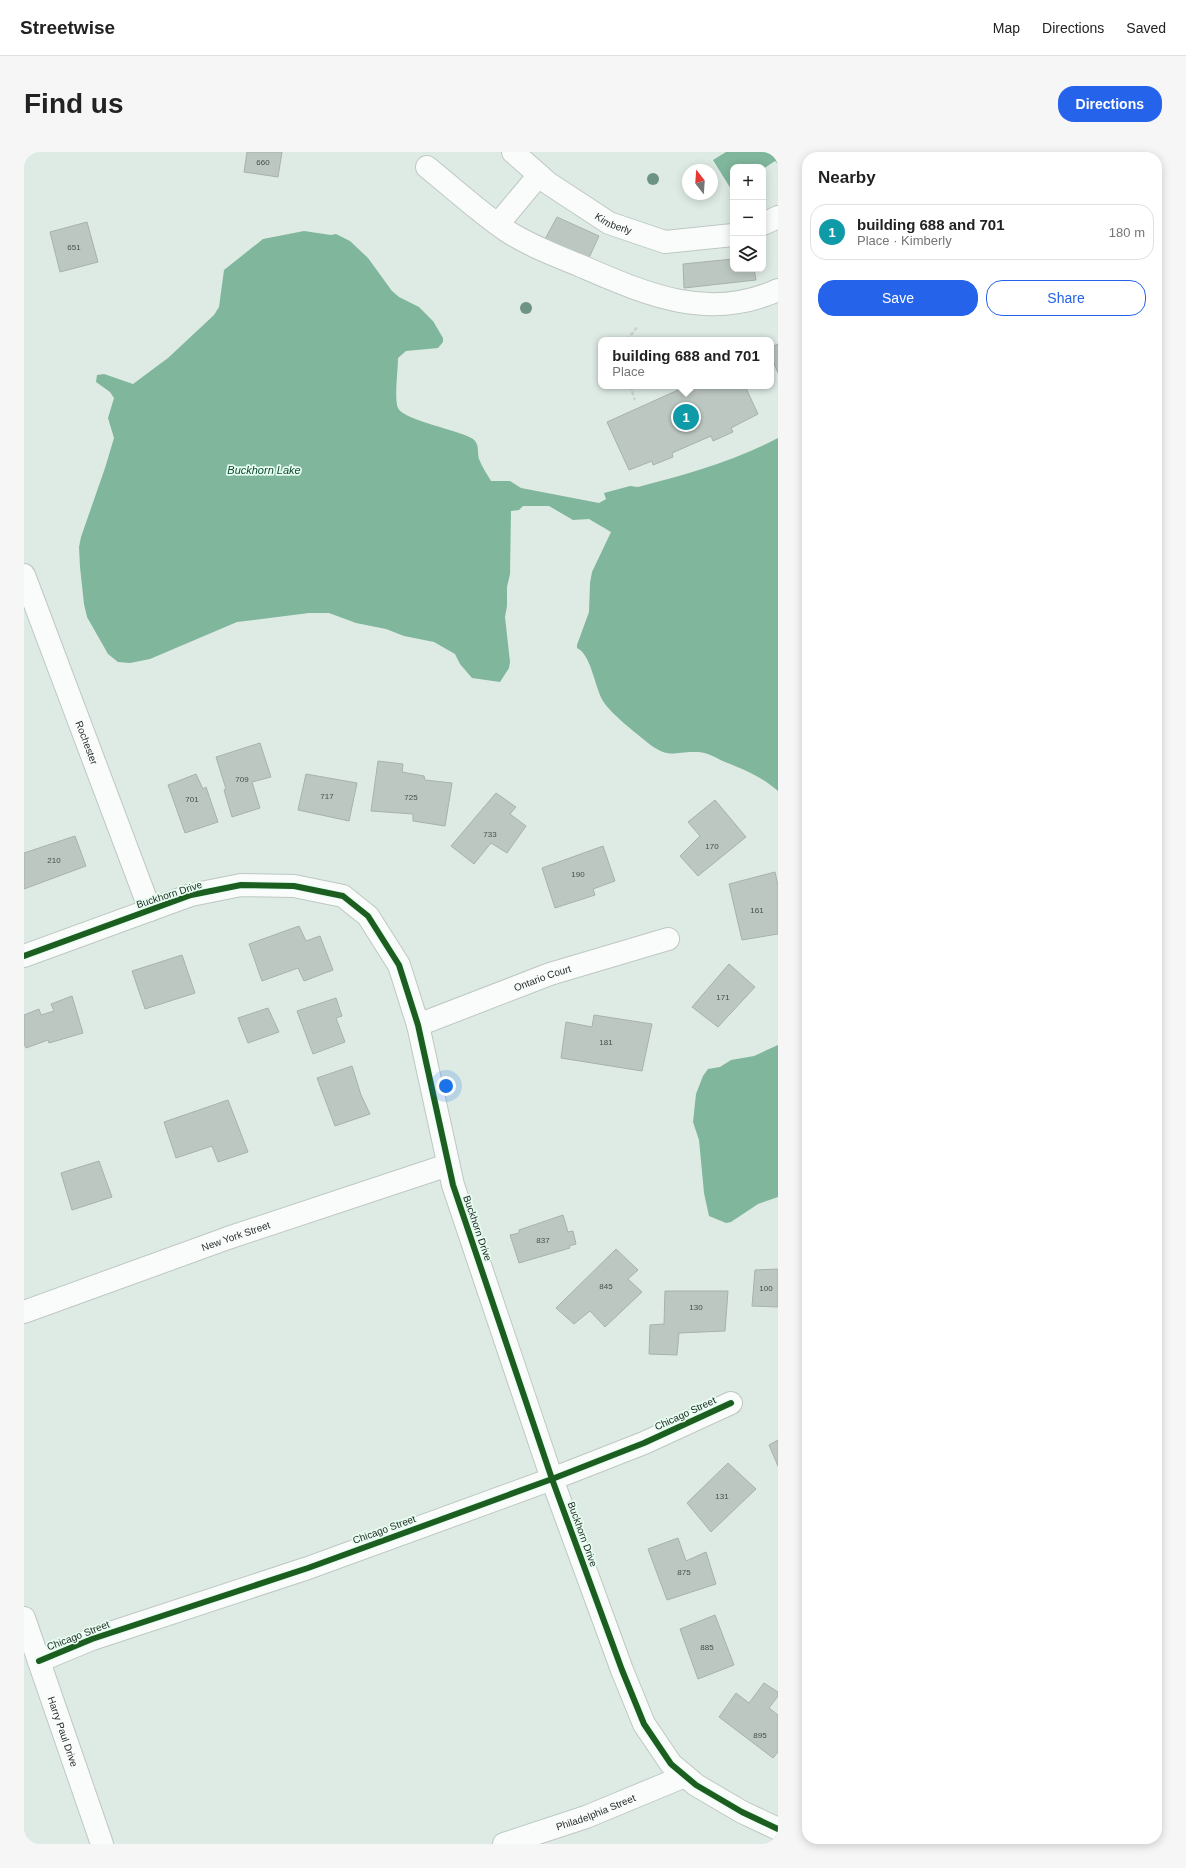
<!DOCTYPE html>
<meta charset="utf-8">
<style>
:root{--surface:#fff;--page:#f6f6f6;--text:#222;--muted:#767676;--line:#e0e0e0;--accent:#2563eb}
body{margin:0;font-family:Arial,sans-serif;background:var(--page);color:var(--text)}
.controls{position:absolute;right:12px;top:12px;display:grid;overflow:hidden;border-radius:8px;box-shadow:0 2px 10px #0003}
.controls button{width:36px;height:36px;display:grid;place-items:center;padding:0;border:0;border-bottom:1px solid var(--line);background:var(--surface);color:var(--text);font:20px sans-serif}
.compass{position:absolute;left:658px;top:12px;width:36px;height:36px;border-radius:50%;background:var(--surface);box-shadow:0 2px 10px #0003;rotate:343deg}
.you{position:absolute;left:422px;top:934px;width:14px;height:14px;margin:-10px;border:3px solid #fff;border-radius:50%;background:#1a73e8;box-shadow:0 0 0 6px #1a73e833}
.badge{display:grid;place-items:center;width:26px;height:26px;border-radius:50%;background:var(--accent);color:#fff;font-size:13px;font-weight:700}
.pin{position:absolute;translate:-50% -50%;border:2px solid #fff;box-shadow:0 1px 4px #0006}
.popup{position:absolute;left:574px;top:185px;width:176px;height:52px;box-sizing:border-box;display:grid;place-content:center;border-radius:8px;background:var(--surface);filter:drop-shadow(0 1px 3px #0005);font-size:13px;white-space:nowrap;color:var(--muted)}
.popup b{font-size:15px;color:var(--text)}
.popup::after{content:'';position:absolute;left:50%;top:100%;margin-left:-8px;border:8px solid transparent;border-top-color:var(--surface)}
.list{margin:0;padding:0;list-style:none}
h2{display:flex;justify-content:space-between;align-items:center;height:52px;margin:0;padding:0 16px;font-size:17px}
h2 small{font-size:13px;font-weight:400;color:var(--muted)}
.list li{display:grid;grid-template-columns:26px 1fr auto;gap:12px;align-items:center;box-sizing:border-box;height:56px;margin:0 8px 8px;padding:0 8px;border:1px solid var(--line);border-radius:16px}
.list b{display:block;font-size:15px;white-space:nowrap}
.list p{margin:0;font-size:13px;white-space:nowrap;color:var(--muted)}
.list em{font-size:13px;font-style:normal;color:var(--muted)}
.actions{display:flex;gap:8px;padding:12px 16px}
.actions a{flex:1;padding:9px 0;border:1px solid var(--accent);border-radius:16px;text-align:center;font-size:14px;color:var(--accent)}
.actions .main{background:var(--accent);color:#fff}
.icon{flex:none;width:22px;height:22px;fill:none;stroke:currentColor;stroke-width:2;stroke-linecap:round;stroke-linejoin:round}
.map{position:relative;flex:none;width:754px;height:1692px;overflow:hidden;border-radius:16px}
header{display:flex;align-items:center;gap:24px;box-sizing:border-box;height:56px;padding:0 20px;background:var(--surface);border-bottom:1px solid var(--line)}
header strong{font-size:19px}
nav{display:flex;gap:22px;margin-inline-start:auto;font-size:14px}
.intro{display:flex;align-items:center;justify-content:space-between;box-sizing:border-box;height:96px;padding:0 24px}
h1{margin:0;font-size:28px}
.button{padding:10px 18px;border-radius:16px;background:var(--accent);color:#fff;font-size:14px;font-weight:700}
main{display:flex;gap:24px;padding:0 24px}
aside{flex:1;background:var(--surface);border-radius:16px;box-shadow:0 2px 10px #0003}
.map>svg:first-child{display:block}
.water{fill:#7fb69c}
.building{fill:#bdc7c2;stroke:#a8b1ac}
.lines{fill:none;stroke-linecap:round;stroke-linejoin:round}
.minor-casing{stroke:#bec8c2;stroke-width:24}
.path{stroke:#cdd1cf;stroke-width:2.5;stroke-dasharray:4 2;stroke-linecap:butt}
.minor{stroke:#fafcfb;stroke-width:22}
.cycleway-casing{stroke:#e6fdf0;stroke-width:8}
.cycleway{stroke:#1b5e20;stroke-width:6}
.tree{fill:#6c9383}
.labels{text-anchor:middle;stroke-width:3.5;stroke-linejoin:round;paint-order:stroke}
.number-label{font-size:8px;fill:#46504b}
.street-label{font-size:10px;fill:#1f2823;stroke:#e6fdf0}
.water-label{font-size:11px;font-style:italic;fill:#0d4a32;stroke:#e6fdf0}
</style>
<header>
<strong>Streetwise</strong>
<nav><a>Map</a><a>Directions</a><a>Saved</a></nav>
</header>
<div class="intro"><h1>Find us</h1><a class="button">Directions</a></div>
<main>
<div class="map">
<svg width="754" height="1692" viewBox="0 0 754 1692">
<rect width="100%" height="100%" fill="#deebe4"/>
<g class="water">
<polygon points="702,0 754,0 754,12 751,9 739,17 739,15 709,15 709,36 707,37 689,8"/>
<path d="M280,79L307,83L312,82L326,89L344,106L368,139L375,145L395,155L409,169L419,186V190L414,196L382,199L374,206C374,218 370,247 374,256C379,268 435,278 449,287C456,292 453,301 455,307C458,315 463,322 467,329H486L497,336L575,351L582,347L580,341L606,334L614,335C661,323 711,309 754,286V639C738,625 721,618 701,610C692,606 683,600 673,600C650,599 646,608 624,591C612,581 587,562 579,549C571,536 567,502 553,496V493L565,460L566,431L568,420L587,380L565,367L549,368L525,354H499L495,358L487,359L486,422L483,435V454L481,465L486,510L485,516L476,530L448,526L436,512L431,502L410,490L380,484L362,477L332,471L305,461H285L213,470L126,507L106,511L94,510L84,502L63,465L60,452L56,415L55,395L57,385L81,316L90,286L84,266L90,246L86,240L72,230L73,223L80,222L109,232L144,206L190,163L195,155L200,118L239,87Z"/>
<polygon points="754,893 754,1045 734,1052 707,1070 702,1071 685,1064 680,1041 675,988 669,970 672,942 679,924 684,917 696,915 707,908 730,904"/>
</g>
<g class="building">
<polygon points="223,0 258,0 254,25 220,20"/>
<polygon points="533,65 575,84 564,108 521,87"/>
<polygon points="63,70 74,110 36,120 26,80"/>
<polygon points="709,107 709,117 730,117 732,128 660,136 659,112"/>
<polygon points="754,192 754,221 747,204 747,195"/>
<polygon points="663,234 721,234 734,262 707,276 709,280 689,289 687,284 648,301 649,305 629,313 628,309 605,318 583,270"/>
<polygon points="236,591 247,625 228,630 236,656 208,665 200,638 202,637 192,605"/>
<polygon points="354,609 379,612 378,620 400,624 401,628 428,631 421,674 389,669 389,662 347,659"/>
<polygon points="172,622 179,637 182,635 194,670 161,681 144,633"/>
<polygon points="282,622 333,631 325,669 274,658"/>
<polygon points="472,641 492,655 486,662 502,674 483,701 467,691 450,712 427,694"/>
<polygon points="691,648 722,685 674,724 656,704 676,684 664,670"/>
<polygon points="51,684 62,714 0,737 0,701"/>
<polygon points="579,694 591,729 569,737 571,743 531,756 518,716"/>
<polygon points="751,720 754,733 754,782 718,788 705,732"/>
<polygon points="275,774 282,789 296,784 309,818 280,829 274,816 238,829 225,792"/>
<polygon points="158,803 171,841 121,857 108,819"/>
<polygon points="705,812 731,835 694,875 668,855"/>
<polygon points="48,844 59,881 25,891 24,888 2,896 0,892 0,863 15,857 17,863 30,859 27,852"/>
<polygon points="312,846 318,864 312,866 321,890 289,902 273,859"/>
<polygon points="244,856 255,880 224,891 214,866"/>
<polygon points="570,863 628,872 618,919 537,906 542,870 568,875"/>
<polygon points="328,914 337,943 346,962 311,974 293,926"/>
<polygon points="204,948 224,1000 194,1010 188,994 152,1006 140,970"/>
<polygon points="75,1009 88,1045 48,1058 37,1021"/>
<polygon points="539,1063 544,1080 549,1079 552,1092 545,1094 546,1096 495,1111 486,1083 495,1081 495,1078"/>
<polygon points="592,1097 614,1118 604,1127 618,1140 581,1175 566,1159 550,1172 532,1156"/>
<polygon points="754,1117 754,1155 728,1154 731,1118"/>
<polygon points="641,1139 704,1139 701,1179 655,1181 653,1203 625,1202 626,1173 640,1172"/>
<polygon points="754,1288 754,1314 745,1293"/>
<polygon points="704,1311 732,1337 687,1380 663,1351"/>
<polygon points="654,1386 662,1409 682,1400 692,1432 643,1448 624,1397"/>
<polygon points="691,1463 710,1513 674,1527 656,1477"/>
<polygon points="740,1531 754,1540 754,1544 745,1556 754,1563 754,1600 749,1606 695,1565 712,1541 725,1551"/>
</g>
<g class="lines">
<g class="minor-casing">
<g id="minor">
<path id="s1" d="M489,0L524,31L585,71L641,90L709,83"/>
<path d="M403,15C429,36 455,60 483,79C504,93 533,104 557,114C622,142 684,170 754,138"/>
<polyline points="474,72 515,23"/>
<polyline points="739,72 754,65"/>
<path id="s2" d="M0,423L126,758"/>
<polyline points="0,804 167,743 217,733 270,734 319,744 344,764 375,813 394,873 429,1033 528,1327 598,1518 620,1572 647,1612 672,1633 718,1660 754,1677"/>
<path id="s3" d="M394,873L526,822L644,787"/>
<path id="s4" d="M0,1160L204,1086L424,1013"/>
<path id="s5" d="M0,1466L78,1692"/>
<polyline points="15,1509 68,1487 284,1416 528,1327 620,1291 707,1251"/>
<path id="s6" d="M480,1692L562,1665L661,1624"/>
</g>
</g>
<g class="path">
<polyline points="603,188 614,174"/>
<polyline points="606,234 611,248"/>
</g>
<use href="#minor" class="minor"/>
<g class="cycleway-casing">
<g id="cycleway">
<polyline points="0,804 167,743 217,733 270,734 319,744 344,764 375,813 394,873 429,1033 528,1327 598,1518 620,1572 647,1612 672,1633 718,1660 754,1677"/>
<polyline points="15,1509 68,1487 284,1416 528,1327 620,1291 707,1251"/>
</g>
</g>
<use href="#cycleway" class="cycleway"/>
</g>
<g class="tree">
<circle cx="629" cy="27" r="6"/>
<circle cx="502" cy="156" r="6"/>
</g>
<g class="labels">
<g class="number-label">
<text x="239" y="13">660</text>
<text x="50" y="98">651</text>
<text x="218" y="630">709</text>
<text x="303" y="647">717</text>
<text x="387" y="648">725</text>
<text x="168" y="650">701</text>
<text x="466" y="685">733</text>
<text x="688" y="697">170</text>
<text x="30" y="711">210</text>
<text x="554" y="725">190</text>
<text x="733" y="761">161</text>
<text x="699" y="848">171</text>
<text x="582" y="893">181</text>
<text x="519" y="1091">837</text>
<text x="582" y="1137">845</text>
<text x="742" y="1139">100</text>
<text x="672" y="1158">130</text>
<text x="698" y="1347">131</text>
<text x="660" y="1423">875</text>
<text x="683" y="1498">885</text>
<text x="736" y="1586">895</text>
</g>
<g class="street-label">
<text dy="4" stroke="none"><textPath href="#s1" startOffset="124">Kimberly</textPath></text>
<text dy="4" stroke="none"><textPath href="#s2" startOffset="179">Rochester</textPath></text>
<text transform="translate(145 742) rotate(-18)" y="4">Buckhorn Drive</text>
<text dy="4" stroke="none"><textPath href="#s3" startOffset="133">Ontario Court</textPath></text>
<text transform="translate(454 1076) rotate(71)" y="4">Buckhorn Drive</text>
<text dy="4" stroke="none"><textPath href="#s4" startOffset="225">New York Street</textPath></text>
<text transform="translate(661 1261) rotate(-25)" y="4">Chicago Street</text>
<text transform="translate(360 1377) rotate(-20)" y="4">Chicago Street</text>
<text transform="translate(559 1382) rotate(70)" y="4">Buckhorn Drive</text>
<text transform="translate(54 1483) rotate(-21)" y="4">Chicago Street</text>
<text dy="4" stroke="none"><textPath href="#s5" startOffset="120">Harry Paul Drive</textPath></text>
<text dy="4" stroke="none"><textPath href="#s6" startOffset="97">Philadelphia Street</textPath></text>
</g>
<g class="water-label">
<text x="240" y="322">Buckhorn Lake</text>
</g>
</g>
</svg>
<div class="controls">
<button>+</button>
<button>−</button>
<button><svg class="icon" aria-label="layers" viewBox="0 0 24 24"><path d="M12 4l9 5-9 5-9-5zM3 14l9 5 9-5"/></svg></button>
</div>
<svg class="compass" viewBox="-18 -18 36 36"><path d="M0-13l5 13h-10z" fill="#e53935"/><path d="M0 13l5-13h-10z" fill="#767676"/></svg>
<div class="you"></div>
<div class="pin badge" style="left:662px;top:265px;background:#0f9aa8">1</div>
<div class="popup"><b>building 688 and 701</b>Place</div>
</div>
<aside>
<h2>Nearby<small></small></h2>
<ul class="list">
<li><span class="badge" style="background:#0f9aa8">1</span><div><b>building 688 and 701</b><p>Place · Kimberly</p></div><em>180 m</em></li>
</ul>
<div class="actions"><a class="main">Save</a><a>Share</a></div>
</aside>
</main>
